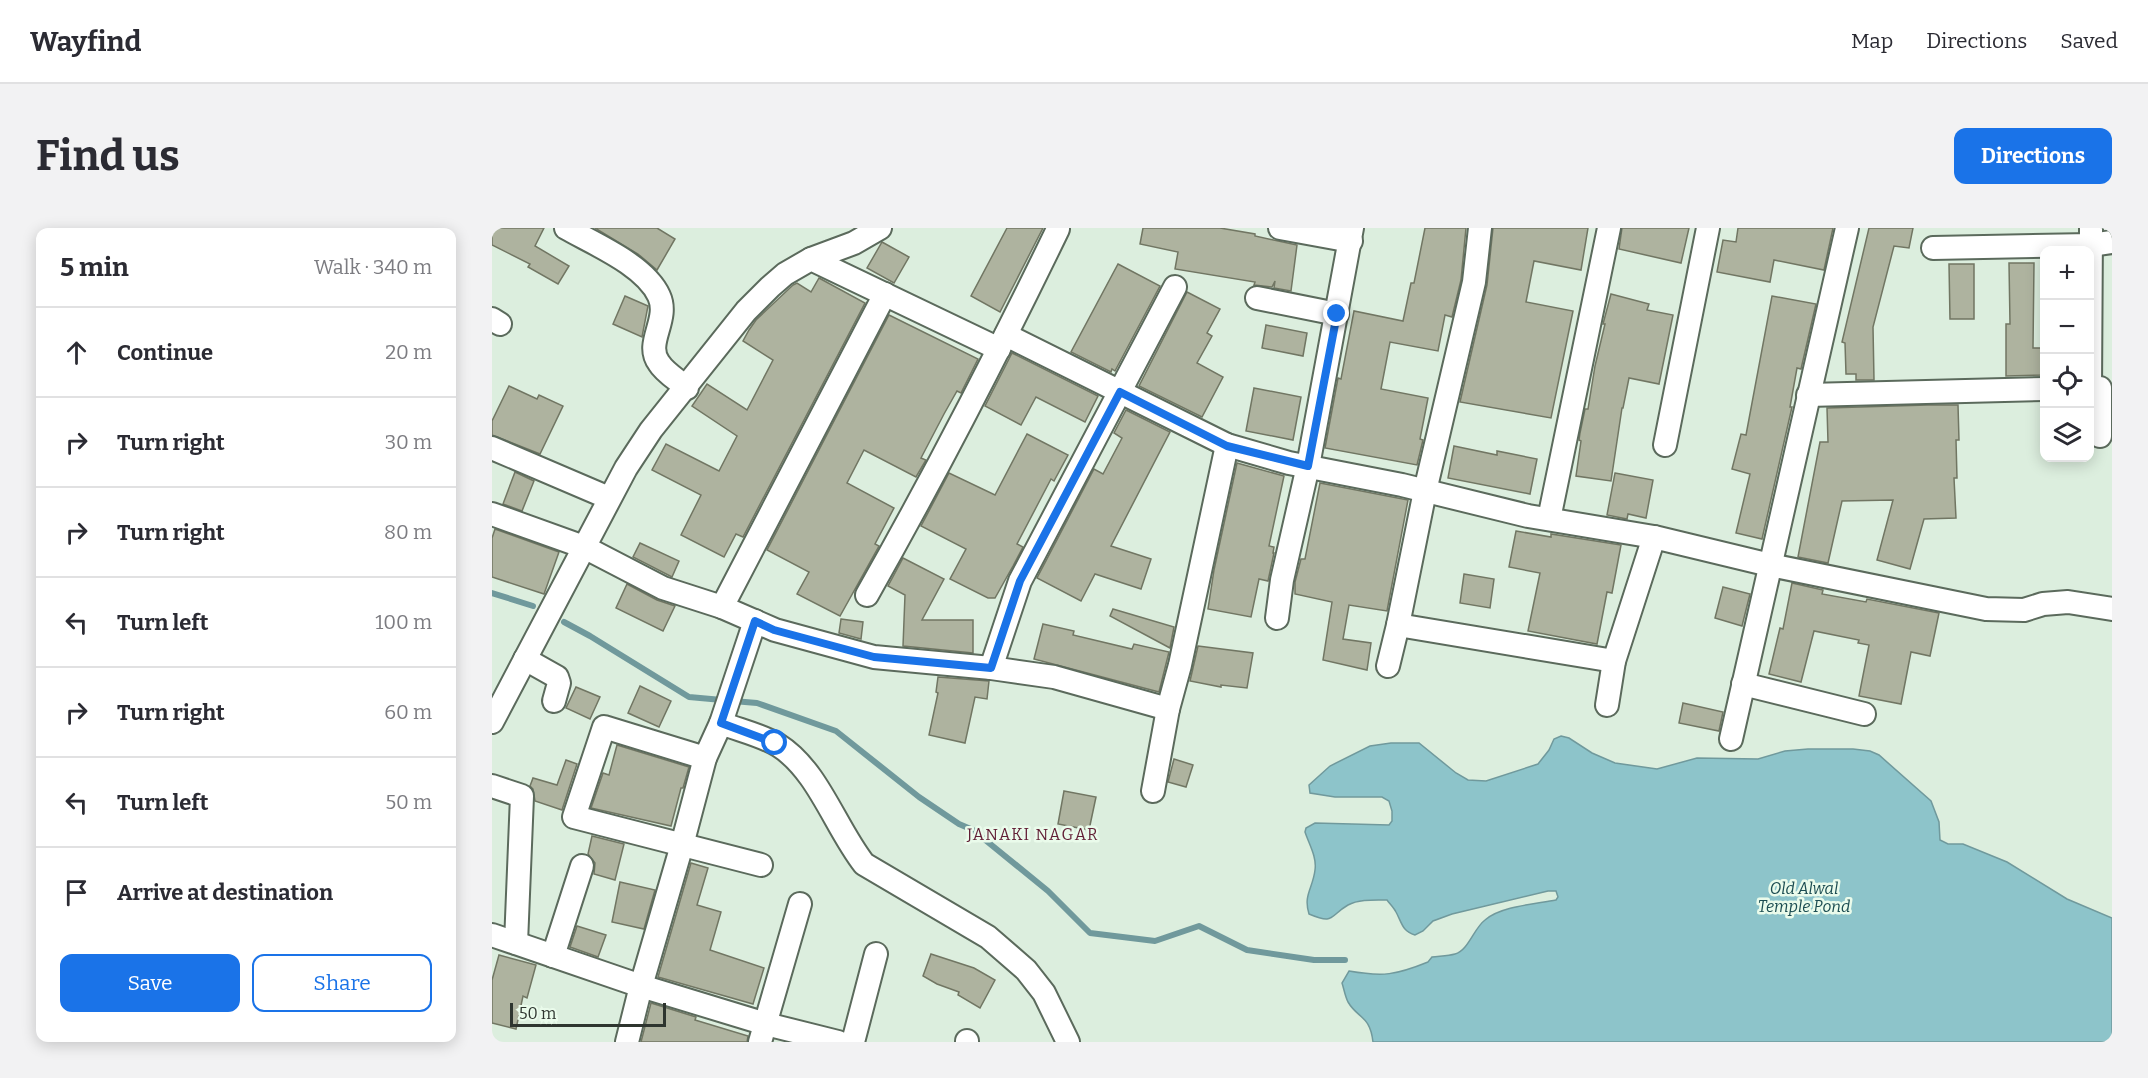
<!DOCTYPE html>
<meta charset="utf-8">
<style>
:root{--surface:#fff;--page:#f2f2f3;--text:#2b2b33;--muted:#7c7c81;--line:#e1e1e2;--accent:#1a73e8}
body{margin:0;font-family:Bitter,serif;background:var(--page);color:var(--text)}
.controls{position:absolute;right:18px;top:18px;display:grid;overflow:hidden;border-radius:12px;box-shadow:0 3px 15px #0003}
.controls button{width:54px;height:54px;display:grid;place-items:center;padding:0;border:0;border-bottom:2px solid var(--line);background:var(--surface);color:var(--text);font:30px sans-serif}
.scale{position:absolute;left:18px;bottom:15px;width:156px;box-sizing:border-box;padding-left:6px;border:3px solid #2e352f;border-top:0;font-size:16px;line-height:21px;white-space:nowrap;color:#2e352f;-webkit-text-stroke:4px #eafbeb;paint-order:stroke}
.stop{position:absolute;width:18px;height:18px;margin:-14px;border:4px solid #1a73e8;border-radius:50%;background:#fff}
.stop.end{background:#1a73e8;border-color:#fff;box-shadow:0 2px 6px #0008}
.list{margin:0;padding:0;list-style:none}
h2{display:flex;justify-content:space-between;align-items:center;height:78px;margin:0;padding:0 24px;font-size:26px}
h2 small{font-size:20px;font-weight:400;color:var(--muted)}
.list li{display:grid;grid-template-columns:39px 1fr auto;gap:18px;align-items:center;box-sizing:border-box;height:90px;padding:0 24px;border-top:2px solid var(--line)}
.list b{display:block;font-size:22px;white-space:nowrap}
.list em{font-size:20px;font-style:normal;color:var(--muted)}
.actions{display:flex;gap:12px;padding:18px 24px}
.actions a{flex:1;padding:14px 0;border:2px solid var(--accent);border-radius:12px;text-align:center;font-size:21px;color:var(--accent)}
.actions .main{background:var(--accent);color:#fff}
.icon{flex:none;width:33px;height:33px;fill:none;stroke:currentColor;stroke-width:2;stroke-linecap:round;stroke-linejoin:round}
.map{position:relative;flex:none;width:1620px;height:814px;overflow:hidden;border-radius:12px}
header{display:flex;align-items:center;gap:36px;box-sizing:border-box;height:84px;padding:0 30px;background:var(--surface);border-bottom:2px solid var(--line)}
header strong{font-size:28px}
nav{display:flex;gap:33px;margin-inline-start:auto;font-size:21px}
.intro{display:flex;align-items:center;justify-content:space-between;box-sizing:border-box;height:144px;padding:0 36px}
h1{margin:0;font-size:42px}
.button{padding:15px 27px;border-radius:12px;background:var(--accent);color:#fff;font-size:21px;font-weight:700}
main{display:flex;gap:36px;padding:0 36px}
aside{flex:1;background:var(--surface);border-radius:12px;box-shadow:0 3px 15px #0003}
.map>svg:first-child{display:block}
.water{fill:#8dc4ca;stroke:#70999c;stroke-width:1.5}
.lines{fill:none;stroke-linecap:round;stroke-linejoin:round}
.stream{stroke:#70999c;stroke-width:6}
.building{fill:#aeb39f;stroke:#717663;stroke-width:1.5}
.street-casing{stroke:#5b6a5c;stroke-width:26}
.street{stroke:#fff;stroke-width:22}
.route{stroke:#1a73e8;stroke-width:8}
.labels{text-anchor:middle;stroke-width:5;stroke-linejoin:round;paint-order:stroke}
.neighbourhood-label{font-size:16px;letter-spacing:1.5px;fill:#611e35;stroke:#eafbeb}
.water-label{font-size:16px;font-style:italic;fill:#1b4c51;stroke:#eafbeb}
</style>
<header>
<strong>Wayfind</strong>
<nav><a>Map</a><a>Directions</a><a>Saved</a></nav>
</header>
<div class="intro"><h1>Find us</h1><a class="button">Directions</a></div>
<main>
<aside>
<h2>5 min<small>Walk · 340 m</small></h2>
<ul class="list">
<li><svg class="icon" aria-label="ahead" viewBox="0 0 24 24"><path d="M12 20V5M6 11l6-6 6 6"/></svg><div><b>Continue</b></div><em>20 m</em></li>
<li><svg class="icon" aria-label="right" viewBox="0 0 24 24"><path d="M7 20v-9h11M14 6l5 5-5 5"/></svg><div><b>Turn right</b></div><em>30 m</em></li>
<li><svg class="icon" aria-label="right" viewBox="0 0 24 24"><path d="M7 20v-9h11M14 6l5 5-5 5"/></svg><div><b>Turn right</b></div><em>80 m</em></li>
<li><svg class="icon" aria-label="left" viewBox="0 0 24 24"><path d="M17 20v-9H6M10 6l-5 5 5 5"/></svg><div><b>Turn left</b></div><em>100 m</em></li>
<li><svg class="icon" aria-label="right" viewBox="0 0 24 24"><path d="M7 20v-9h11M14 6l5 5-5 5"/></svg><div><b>Turn right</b></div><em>60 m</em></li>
<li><svg class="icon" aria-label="left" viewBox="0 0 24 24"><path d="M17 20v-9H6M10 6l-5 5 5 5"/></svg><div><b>Turn left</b></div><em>50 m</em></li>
<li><svg class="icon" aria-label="arrive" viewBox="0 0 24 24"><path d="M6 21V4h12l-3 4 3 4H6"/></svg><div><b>Arrive at destination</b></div></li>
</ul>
<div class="actions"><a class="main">Save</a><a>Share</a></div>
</aside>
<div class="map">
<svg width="1620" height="814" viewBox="0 0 1620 814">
<rect width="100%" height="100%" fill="#dceede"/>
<path class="water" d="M1069,508L1077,510L1100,525L1123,535L1165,541L1205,530L1266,531L1293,523L1316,521H1361L1378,523L1387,527L1439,573L1447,594L1448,612L1456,616H1471L1515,634L1575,671L1620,690V814H881C878,787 866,791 856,774C853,768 852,761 850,755L857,743C891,749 904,747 936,734L940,729C947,728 956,728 963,726C976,723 982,700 993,692C1009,678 1044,676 1064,672L1066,669L1064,663H1056L960,686L941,693L931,703L923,707C910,703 910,695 904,684C902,680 898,676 895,672C882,672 867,671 856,677C837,688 843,697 817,686C811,667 821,660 823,642C825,629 817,616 813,604L814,600L823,595L897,597L900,593V583L897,573L890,569H843L818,565L817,557L838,538L878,518L899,515H927L964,545L976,552L994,553L1046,536L1057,522L1062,511Z"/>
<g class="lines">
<g class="stream">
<polyline points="0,365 41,378"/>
<polyline points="72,394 98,408 197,469 230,472"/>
<polyline points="241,473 265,475 344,503 427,569 467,596 481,602 556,663 598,705 663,713 707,698 755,722 822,732 853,732"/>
</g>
</g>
<g class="building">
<polygon points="0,0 52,0 43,18 77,38 66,56 36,39 38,36 0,17"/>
<polygon points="103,0 165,0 183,11 165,42 146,26"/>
<polygon points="515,0 551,0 508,84 479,68"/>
<polygon points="651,0 728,0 763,6 763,8 805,17 799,63 782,60 783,53 780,59 762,57 763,54 683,41 686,24 648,16"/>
<polygon points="933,0 974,0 969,52 960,89 953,87 946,123 898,114 889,161 936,170 928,211 931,212 925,237 833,220 846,150 849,151 862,83 911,93 919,55 922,55"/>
<polygon points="1001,0 1096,0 1089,42 1042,33 1034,74 1081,83 1059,190 968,174 995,57"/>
<polygon points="1130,0 1197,0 1189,35 1127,21"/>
<polygon points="1246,0 1341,0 1332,42 1282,32 1278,54 1225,44 1231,12 1244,14"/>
<polygon points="1377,0 1421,0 1417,20 1402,18 1381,99 1382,152 1364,152 1364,146 1354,146 1353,115 1350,114"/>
<polygon points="390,14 417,29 402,55 375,40"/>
<polygon points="1517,35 1542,35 1541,120 1552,120 1552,147 1514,148 1514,96 1518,96"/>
<polygon points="626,36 668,58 623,143 620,141 619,144 579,124"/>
<polygon points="1457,36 1482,36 1482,91 1458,91"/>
<polygon points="327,50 373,75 251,309 244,306 232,329 189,307 209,267 160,242 174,216 227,243 245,208 200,178 215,156 255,182 281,132 251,113 257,102 264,92 301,57 305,55 319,64"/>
<polygon points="695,64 728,81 715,105 720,108 705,135 731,149 710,189 647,158"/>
<polygon points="1119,66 1157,76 1155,82 1181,87 1167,156 1137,150 1131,180 1130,180 1119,253 1084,248 1089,213 1087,212 1088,205 1093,181 1096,181 1103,138 1113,96 1111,96"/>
<polygon points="133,68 156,78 150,109 121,96"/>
<polygon points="1280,68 1324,76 1309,141 1305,140 1298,179 1300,179 1270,311 1244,305 1258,246 1240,241 1249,206 1254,207"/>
<polygon points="397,87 486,131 469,165 465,163 452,186 429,230 434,232 424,249 372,222 355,255 402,280 383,316 387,318 348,388 305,366 317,344 275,322"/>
<polygon points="774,97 815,105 811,128 770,120"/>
<polygon points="520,125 606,168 593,194 544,169 529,197 493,178"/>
<polygon points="17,158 45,171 47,167 71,178 48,226 0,207 0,193"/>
<polygon points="762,160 809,169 801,212 754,203"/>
<polygon points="1436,177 1466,177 1467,212 1464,212 1465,250 1462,250 1464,290 1432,291 1418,341 1385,332 1401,272 1350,273 1336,335 1306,329 1328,214 1336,214 1335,180"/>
<polygon points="634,182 678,204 619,318 659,331 649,361 603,346 589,373 545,350 602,241 611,246 630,210 622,205"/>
<polygon points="535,206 576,227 562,253 559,251 525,316 531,319 521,338 503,370 496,370 458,351 474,321 429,298 457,245 503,267"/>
<polygon points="962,218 1005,227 1005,223 1045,231 1038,266 956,250"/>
<polygon points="745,235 792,248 777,318 782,319 781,325 782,325 776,353 767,351 759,389 716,381 722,342"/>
<polygon points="23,244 42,253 30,283 11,276"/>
<polygon points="1123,245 1161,252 1154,290 1136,286 1135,291 1115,287"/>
<polygon points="828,255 916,272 895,383 857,377 851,411 879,415 875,442 831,432 840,374 803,366 803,354 809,331 813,331"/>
<polygon points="3,301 67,324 52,366 0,349 0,310"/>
<polygon points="1024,303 1059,309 1059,306 1129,317 1120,365 1115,364 1105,416 1036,403 1048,345 1017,339"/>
<polygon points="148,315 187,333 180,349 141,329"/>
<polygon points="411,330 452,351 430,392 481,392 481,425 411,418 413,367 396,358"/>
<polygon points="972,346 1002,351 998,380 968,375"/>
<polygon points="1300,355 1331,362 1330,366 1374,374 1375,371 1447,385 1438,428 1419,424 1409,476 1367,468 1377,417 1366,415 1367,412 1322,403 1309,454 1277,446 1288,400 1291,401"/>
<polygon points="135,356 165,372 183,378 171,403 124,380"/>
<polygon points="1231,359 1258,366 1250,398 1223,390"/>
<polygon points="621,381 682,399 678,420 618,388"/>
<polygon points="349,391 371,394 369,411 347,405"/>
<polygon points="551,396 582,403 581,407 640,421 642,416 677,424 667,464 542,431"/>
<polygon points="706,418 761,425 755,460 729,457 729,459 698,453"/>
<polygon points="446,449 497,453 495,471 483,469 473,515 437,507 446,465 444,464"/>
<polygon points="148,458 179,473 167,499 136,485"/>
<polygon points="84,459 108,469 98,491 74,480"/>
<polygon points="1191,475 1231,484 1227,503 1187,495"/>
<polygon points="125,517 197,539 191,560 189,560 179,598 99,580 111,545 117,547"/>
<polygon points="682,531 701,537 694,559 676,554"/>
<polygon points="74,532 85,536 70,582 43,573 41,561 38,558 41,550 65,557"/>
<polygon points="572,563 604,569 597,602 566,596"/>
<polygon points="100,608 132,616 123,652 102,646 103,635 96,626"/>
<polygon points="199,635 216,640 205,677 229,684 218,722 272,740 261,776 166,749"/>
<polygon points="128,654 163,662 152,701 120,694"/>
<polygon points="85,698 114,707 106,729 78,719"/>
<polygon points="439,726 482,740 503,752 488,780 466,767 467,764 445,756 431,748"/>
<polygon points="7,727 44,737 35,770 31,768 24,801 0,795 0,752"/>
<polygon points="159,775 204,789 203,792 256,808 255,814 149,814"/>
</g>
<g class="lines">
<g class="street-casing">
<g id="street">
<path d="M74,0C102,16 153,37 167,68C178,92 152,115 167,135C173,145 186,152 195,160"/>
<polyline points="788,0 859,13"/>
<polyline points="1441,20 1599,17 1620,14"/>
<polyline points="319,31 362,15 388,0"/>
<polyline points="765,70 845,86"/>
<polyline points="0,91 8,96"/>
<polyline points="514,107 735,217 797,235 910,257 1036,288 1162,309 1278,337 1494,381 1532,382 1551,376 1576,374 1620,381"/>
<polyline points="1598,160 1599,0"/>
<polyline points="1316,167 1552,161"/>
<polyline points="1608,208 1608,160"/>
<polyline points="1173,217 1216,0"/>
<polyline points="0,220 117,270"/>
<polyline points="0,286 92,319 171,360 230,379 283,402 382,429 499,440 562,449 676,481 688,437 735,217"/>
<polyline points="1057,291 1117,0"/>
<path d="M375,367C443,247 506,125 566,1"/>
<polyline points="230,379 393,66"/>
<polyline points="785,390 790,352 816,238 860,0"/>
<polyline points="906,397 1122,433"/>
<polyline points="33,431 65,449 67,455 62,473"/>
<polyline points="896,438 906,397 933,263 982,54 988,0"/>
<polyline points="499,440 528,353 683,59"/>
<polyline points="1251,456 1372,486"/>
<polyline points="1115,477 1122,433 1162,309"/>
<polyline points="0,494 134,240 159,202 254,83 278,59 293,46 319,31 507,121"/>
<path d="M229,495C247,502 269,507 286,517C326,542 343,599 372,636L496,709L534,742L552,765L576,814"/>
<polyline points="1239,511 1355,0"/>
<polyline points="213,530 112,499 82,589 269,637"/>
<polyline points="0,558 30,568 24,715"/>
<polyline points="661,563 676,481"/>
<polyline points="0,707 149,758 274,796 346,814"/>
<polyline points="61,728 90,638"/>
<polyline points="475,813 475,814"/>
<polyline points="135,814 149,758 190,617 213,530 229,495 263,393"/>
<polyline points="268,814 308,676"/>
<polyline points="361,814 384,726"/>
</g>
</g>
<use href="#street" class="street"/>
</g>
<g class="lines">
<polyline class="route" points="283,515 229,495 263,393 282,402 382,429 499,440 528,353 628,164 735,218 816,238 845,86"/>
</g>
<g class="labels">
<g class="neighbourhood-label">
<text x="541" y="612">JANAKI NAGAR</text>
</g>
<g class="water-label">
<text x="1312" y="666">Old Alwal<tspan x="1312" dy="18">Temple Pond</tspan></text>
</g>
</g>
</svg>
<div class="controls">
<button>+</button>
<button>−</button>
<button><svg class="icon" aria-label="locate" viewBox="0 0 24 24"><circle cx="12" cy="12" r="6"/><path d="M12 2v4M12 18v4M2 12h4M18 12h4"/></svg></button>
<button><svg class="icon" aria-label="layers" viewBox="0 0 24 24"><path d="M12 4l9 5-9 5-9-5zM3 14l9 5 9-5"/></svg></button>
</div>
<div class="scale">50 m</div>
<div class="stop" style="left:283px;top:515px"></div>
<div class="stop end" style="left:845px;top:86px"></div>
</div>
</main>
